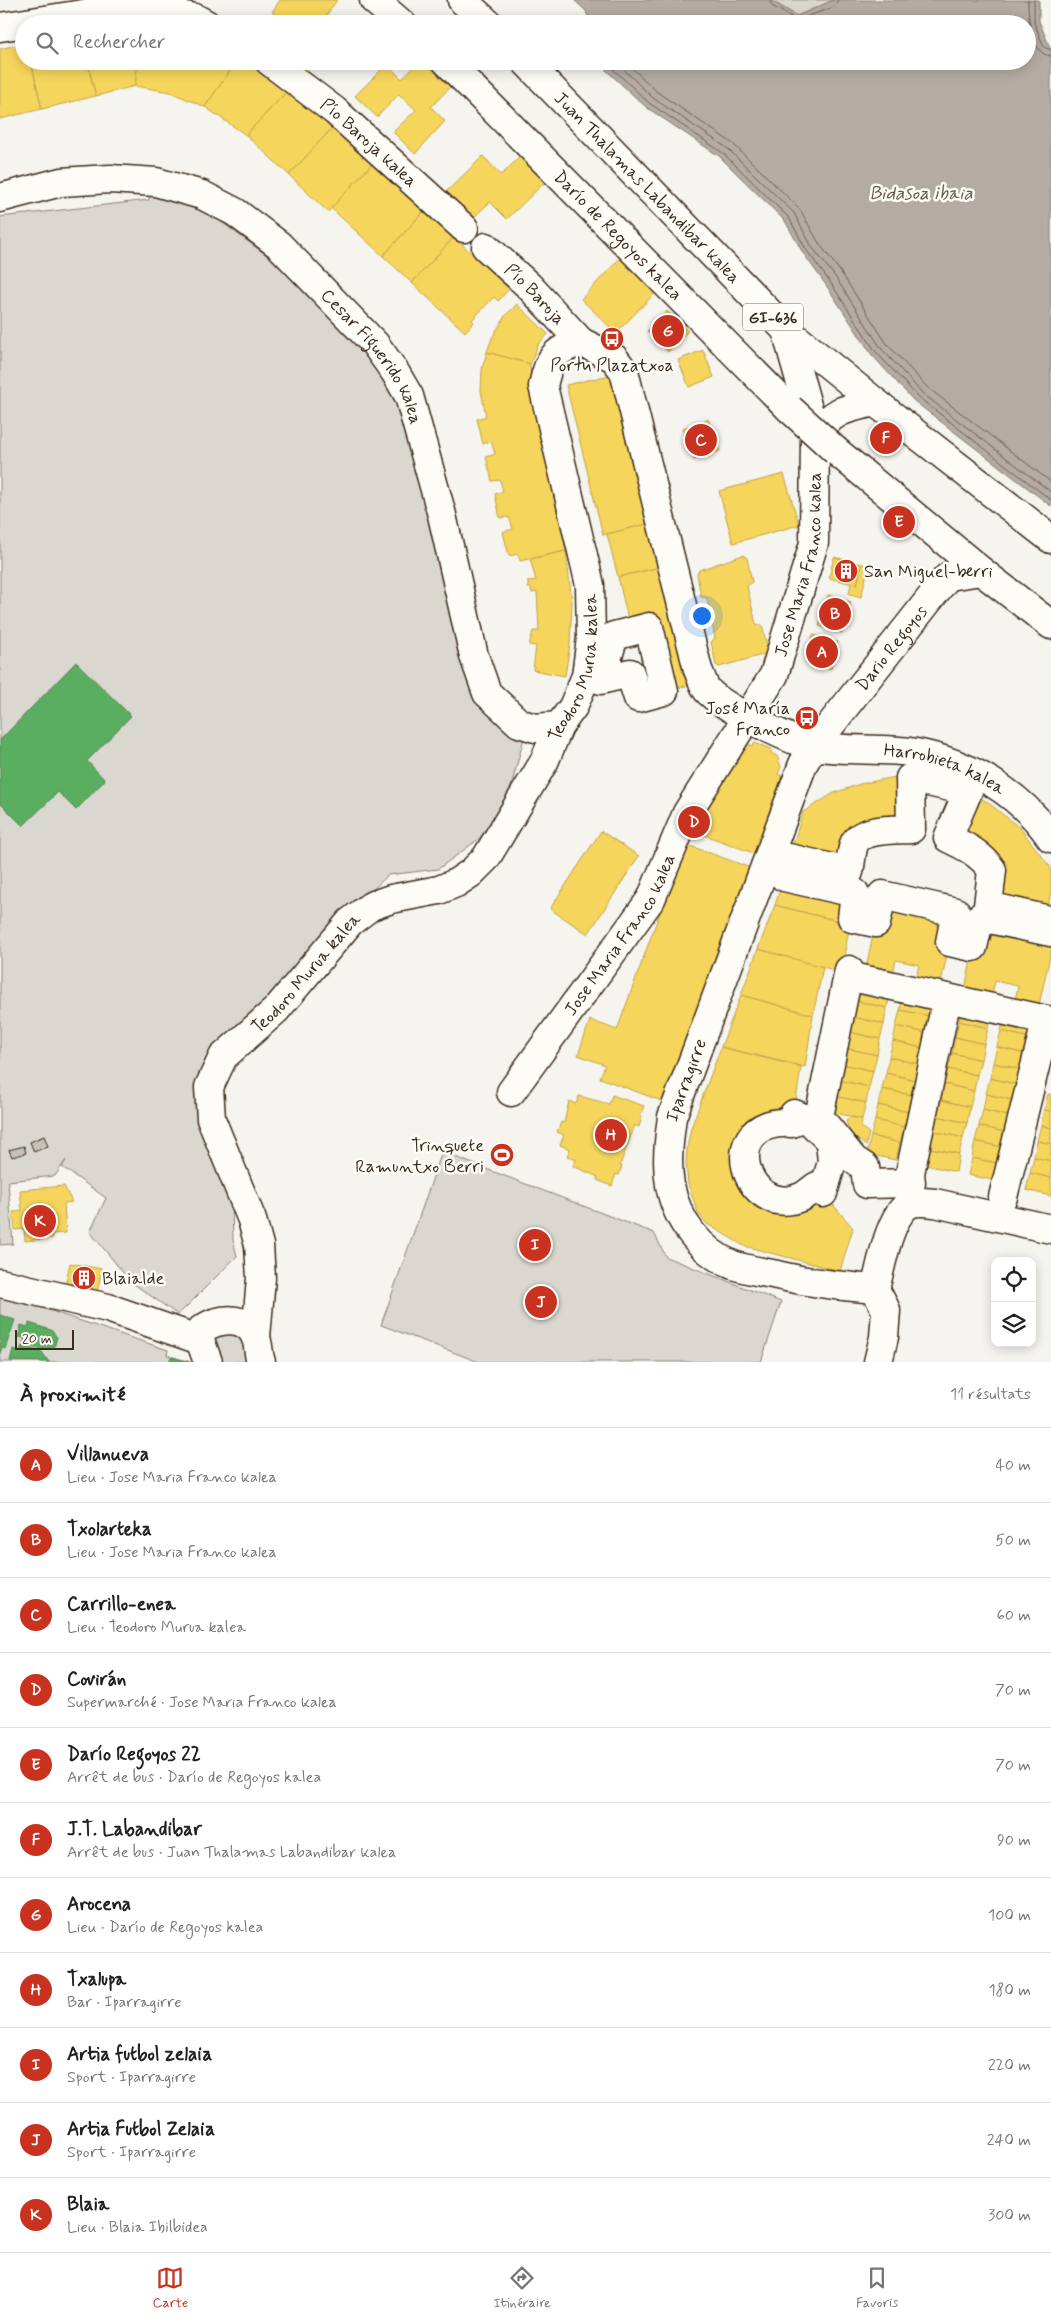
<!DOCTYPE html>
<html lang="fr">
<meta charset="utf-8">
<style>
:root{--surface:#fff;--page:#f2f2f2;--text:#202124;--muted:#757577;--line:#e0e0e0;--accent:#c8321e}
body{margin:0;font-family:Mynerve,sans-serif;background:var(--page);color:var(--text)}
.controls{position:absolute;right:15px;bottom:15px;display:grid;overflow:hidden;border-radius:10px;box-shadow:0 2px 12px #0003}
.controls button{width:45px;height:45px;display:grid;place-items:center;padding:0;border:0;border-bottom:1px solid var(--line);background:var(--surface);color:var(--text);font:25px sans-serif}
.scale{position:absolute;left:15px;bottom:12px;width:59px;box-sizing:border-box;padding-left:5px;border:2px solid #3b2a1e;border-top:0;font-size:14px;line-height:18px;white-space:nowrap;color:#3b2a1e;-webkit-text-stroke:4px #fdfcf7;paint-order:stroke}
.you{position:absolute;left:701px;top:615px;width:18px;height:18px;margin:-12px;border:4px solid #fff;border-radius:50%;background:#1a73e8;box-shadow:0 0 0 8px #1a73e833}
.badge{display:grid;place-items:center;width:32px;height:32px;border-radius:50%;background:var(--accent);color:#fff;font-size:16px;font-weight:700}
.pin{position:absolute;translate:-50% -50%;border:2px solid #fff;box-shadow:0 1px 5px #0006}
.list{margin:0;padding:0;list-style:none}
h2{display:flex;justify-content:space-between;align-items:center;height:65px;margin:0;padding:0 20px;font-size:21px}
h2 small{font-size:16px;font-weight:400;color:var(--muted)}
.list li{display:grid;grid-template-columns:32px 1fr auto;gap:15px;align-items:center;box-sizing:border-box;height:75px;padding:0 20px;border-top:1px solid var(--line)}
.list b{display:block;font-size:19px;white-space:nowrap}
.list p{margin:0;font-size:16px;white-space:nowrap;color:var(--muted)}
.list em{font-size:16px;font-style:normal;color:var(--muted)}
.icon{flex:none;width:28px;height:28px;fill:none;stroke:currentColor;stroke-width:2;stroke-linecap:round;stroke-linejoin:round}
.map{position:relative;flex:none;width:1051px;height:1362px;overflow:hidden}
.search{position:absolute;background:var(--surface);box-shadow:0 2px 12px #0003;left:15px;right:15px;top:15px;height:55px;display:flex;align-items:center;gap:12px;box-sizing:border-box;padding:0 18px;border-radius:28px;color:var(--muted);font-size:19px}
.sheet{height:890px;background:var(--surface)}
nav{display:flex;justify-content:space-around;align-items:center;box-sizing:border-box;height:70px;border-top:1px solid var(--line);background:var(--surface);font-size:14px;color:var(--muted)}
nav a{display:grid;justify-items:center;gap:2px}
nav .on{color:var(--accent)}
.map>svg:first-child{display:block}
.green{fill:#dad6d0;stroke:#8a8077}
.water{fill:#b4aca4;stroke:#84786e}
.homes{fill:#f6d55c;stroke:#bea249}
.public{fill:#5aae61;stroke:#51864d}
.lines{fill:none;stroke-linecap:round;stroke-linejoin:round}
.shore{stroke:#6b5e54;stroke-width:1}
.building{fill:#c7c1bb;stroke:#3b2a1e}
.minor-casing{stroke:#3b2a1e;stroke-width:31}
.major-casing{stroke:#3b2a1e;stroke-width:31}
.minor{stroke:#fdfcf7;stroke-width:28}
.major{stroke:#fdfcf7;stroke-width:28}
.minor-bridge-casing{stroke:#3b2a1e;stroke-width:31;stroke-linecap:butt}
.minor-bridge{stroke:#fdfcf7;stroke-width:28}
.labels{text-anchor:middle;stroke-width:5;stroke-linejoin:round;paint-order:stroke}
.shield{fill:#fdfcf7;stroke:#75695f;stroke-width:1}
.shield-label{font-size:16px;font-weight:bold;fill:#3b2a1e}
.street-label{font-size:18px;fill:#3b2a1e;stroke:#fdfcf7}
.poi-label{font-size:18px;fill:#3b2a1e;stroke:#fdfcf7;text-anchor:start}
.water-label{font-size:19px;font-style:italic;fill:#65584d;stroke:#fdfcf7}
</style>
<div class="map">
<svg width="1051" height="1362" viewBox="0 0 1051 1362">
<rect width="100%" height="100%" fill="#f5f4ee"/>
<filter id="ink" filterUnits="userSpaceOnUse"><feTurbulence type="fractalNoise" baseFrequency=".02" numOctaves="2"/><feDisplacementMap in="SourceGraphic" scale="10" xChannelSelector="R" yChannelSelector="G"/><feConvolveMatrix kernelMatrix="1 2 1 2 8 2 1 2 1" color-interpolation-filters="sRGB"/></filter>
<g filter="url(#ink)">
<g class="green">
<polygon points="770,0 834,0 797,16"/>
<polygon points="150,189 190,199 291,273 369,351 426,462 494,676 526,731 507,801 480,838 438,869 388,875 337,924 209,1070 231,1173 233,1240 237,1256 178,1315 131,1282 90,1232 106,1198 62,1167 66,1160 55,1176 8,1181 13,1244 0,1245 0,217 149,200"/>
<polygon points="442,1152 654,1233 666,1257 781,1302 761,1362 479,1362 381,1325"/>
<polygon points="0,1294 168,1350 167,1355 190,1362 0,1362"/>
<polygon points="223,1331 239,1335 244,1344 249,1362 217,1362 213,1341 218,1334"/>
</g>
<polygon class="water" points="574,0 770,0 797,16 834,0 1039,0 1039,21 1051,50 1051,506 914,401 872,355 826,285 803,253 785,221 719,156 646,107 606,70 603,61 1027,61 1027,24 590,24 586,11"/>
<g class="homes">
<polygon points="280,0 337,0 326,16 338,24 290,24 272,12"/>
<polygon points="142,18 142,24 104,24"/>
<polygon points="24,43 24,61 31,61 42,109 0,119 0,49"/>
<polygon points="31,61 87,61 96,96 42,109"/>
<polygon points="87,61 138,61 135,86 96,96"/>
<polygon points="138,61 237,61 205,107 170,92 135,86"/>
<polygon points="237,61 257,61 291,87 246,135 205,107"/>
<polygon points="291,61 314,61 307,72"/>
<polygon points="419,61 427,61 452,85 431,107 445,121 415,154 393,132 416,110 399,94 377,117 355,96 387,64 402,79"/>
<polygon points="291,87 334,126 289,175 246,135"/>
<polygon points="334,126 374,162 328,212 289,175"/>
<polygon points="522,155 547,180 507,219 490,202 469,222 443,195 483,156 501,175"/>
<polygon points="374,162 425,210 383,256 331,208"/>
<polygon points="425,210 454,237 412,283 383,256"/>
<polygon points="454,237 510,288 498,301 494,297 472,320 474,322 465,332 412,283"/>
<polygon points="625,253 661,287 616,333 581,299"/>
<polygon points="517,304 548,334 538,345 530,364 487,352 492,338 505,316"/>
<polygon points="667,311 688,331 668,352 647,331"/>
<polygon points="703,350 714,377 689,387 678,360"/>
<polygon points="487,352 530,364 532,397 566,551 520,561 518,554 509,556 503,532 513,529 509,517 500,518 495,494 503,491 500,480 492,481 486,457 495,454 491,441 483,444 477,419 486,416 481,391 482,369"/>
<polygon points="614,374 651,523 603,535 566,385"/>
<polygon points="708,419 720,451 694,460 683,428"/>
<polygon points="784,474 799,525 733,543 719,491"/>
<polygon points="651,523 661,567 618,577 607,534"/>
<polygon points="566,551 572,602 570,644 565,676 533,670 536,646 529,645 533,631 539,631 537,592 532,593 531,588 528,588 528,581 536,580 530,559"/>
<polygon points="743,555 747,558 752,582 747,586 756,624 762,625 768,650 766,654 719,667 716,665 711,642 715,638 707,598 701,597 697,574 699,570"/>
<polygon points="834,557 862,564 857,585 829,578"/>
<polygon points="862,564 869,565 861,597 849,594 851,583 857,585"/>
<polygon points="661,567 690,685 664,691 649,627 631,632 618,577"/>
<polygon points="828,595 851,602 842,633 819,626"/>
<polygon points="813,635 838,642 831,669 806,662"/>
<polygon points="754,743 772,749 771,753 777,756 781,767 778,774 782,776 756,854 691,830 741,747 747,744 753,746"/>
<polygon points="896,777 910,778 911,829 855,843 849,872 789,858 803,812 834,793 860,784"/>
<polygon points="968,791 986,801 1020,828 1051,868 1051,891 1045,919 988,906 993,873 948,838"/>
<polygon points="601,831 639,856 588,934 550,909"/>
<polygon points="685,844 751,868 664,1102 600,1078 605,1065 578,1055 590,1020 617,1030"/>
<polygon points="784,877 855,893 850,924 775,905"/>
<polygon points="882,895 956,912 941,983 916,978 919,965 896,960 893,973 866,967"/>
<polygon points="775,905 850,924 841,972 758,949"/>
<polygon points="980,917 1051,932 1051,951 1039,1005 1015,1000 1018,986 995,981 992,995 965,989"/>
<polygon points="758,949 823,967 813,1015 741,995"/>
<polygon points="860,984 891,991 887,1008 856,1001"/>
<polygon points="904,993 933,1000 929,1016 900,1010"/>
<polygon points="741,995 813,1015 805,1067 721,1047"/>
<polygon points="856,1001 887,1008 884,1024 852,1017"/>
<polygon points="963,1004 992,1011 988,1028 959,1021"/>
<polygon points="900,1010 929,1016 926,1033 896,1026"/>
<polygon points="1005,1014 1034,1021 1030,1038 1001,1031"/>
<polygon points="852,1017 884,1024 880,1039 849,1032"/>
<polygon points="959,1021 988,1028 984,1044 955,1037"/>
<polygon points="896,1026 926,1033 922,1048 893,1041"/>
<polygon points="1001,1031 1030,1038 1026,1054 997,1047"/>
<polygon points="849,1032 880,1039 877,1055 845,1048"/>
<polygon points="955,1037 984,1044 981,1060 952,1053"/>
<polygon points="893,1041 922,1048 918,1064 889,1057"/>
<polygon points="721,1047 801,1067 794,1114 745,1155 788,1200 823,1193 853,1228 840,1271 744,1246 707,1224 698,1213 688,1184 686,1163 687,1148 691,1128"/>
<polygon points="997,1047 1026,1054 1023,1070 993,1063"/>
<polygon points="845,1048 877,1055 873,1071 842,1064"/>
<polygon points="952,1053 981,1060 977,1075 948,1069"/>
<polygon points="889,1057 918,1064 915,1080 886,1073"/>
<polygon points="993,1063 1023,1070 1019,1085 990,1078"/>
<polygon points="842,1064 873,1071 869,1087 838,1080"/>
<polygon points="948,1069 977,1075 974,1091 944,1084"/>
<polygon points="886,1073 915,1080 911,1095 882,1089"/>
<polygon points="990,1078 1019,1085 1016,1101 986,1094"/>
<polygon points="838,1080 869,1087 866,1103 835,1096"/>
<polygon points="944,1084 974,1091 970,1107 941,1100"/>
<polygon points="882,1089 911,1095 908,1112 878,1105"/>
<polygon points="986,1094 1016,1101 1012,1117 983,1110"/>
<polygon points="1048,1094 1051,1095 1051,1111 1044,1110"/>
<polygon points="612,1095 644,1106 640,1116 642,1117 639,1127 635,1125 620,1165 622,1166 619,1175 616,1174 612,1186 597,1180 598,1177 573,1166 576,1160 567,1156 570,1149 560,1145 564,1135 557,1132 561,1122 564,1123 569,1101 576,1104 579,1096 609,1104"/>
<polygon points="835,1096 866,1103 862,1119 831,1112"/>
<polygon points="941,1100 970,1107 967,1123 937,1116"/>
<polygon points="878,1105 908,1112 904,1127 875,1120"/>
<polygon points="983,1110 1012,1117 1008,1133 979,1126"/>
<polygon points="1044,1110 1051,1111 1051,1128 1041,1125"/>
<polygon points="937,1116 967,1123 963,1138 934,1131"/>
<polygon points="850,1117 862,1119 861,1127 869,1133 866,1146 850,1133 846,1121"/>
<polygon points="875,1120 904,1127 900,1143 871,1136"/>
<polygon points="1041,1125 1051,1128 1051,1144 1037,1141"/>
<polygon points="979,1126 1008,1133 1005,1148 975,1141"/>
<polygon points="934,1131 963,1138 959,1154 930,1148"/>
<polygon points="871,1136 900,1143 896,1160 867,1154"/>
<polygon points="975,1141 1005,1148 1001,1164 972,1158"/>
<polygon points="1037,1141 1051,1144 1051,1161 1034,1157"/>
<polygon points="930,1148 959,1154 956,1172 926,1165"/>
<polygon points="1034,1157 1051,1161 1051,1178 1030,1173"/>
<polygon points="972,1158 1001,1164 997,1181 968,1175"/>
<polygon points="1030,1173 1051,1178 1051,1196 1026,1190"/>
<polygon points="64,1186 72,1202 64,1203 66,1233 52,1234 53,1238 25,1241 24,1229 15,1230 13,1212 22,1211 20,1190"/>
<polygon points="70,1263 102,1269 97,1293 65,1286"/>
</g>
<g class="public">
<polygon points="76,662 131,716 87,761 105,780 76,810 58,792 23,826 0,803 0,740"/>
<polygon points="0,1315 15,1320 5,1349 2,1348 0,1353"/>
<polygon points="29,1323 51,1330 57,1337 54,1348 42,1350 23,1344 25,1338 18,1337 21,1325 28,1327"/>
<polygon points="22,1346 42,1352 49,1362 10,1361 13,1349 20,1351"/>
<polygon points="171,1357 190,1362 169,1362"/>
</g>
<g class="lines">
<g class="shore">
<polyline points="769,0 772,6 797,20 834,7 838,0"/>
<path d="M1028,0C1028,16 1030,55 1051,56"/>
<polyline points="1034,0 1034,22 1044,47 1051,50"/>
<polyline points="609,61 611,67 649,103 723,153 789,218 807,251 830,282 876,352 918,397 1051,500"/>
<polyline points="615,61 653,98 727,148 794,213 812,247 836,278 881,348 922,393 1051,492"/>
<polyline points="625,61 657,92 732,143 799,208 819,243 842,274 887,344 927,387 1051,482"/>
</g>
</g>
<g class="building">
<polygon points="44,1136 48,1146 34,1152 30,1142"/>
<polygon points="24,1146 26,1153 12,1157 9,1150"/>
</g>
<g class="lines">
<g class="minor-casing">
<g id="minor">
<polyline points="374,0 402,24"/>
<polyline points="0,27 134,6 195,18 206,24"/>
<path id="s1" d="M269,61L335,111L464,228"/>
<path id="s2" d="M446,61L790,409"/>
<path id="s3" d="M0,198L61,182L110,179L156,182L202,195L235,212L279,245L375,344L395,372L409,396L442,515L474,656L487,693L519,723L535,728L559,726"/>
<path id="s4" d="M486,247L529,286L581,342"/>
<path d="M815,434C836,409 844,409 875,402"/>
<polyline points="836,451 981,571 1051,625"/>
<polygon points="649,627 664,691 638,698 630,673 601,680 614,636"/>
<path d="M1051,929L1045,919L988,906L992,870C981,854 965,846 948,838L968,791L910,778L911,829C896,830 860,828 854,844C851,853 851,863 849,872L789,858L784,877L855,893L852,918L876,923L882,895L956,912L950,942L973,947L980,917L1051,932"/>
<polyline points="849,970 819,1117 854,1160 865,1167 867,1184 911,1183 910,1173 947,998"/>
<polyline points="848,976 1051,1021"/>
<path id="s5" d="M511,1092L651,899L687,813L774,675L814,543L815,434L786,330"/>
<path d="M794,1114L809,1120L830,1141L832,1162L823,1193L817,1186C812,1189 806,1195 801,1197C746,1221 713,1118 792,1123Z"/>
<polyline points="1003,1197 1044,1030"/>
<polyline points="0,1283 108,1308 200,1340"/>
<path id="s6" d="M875,1289C842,1286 810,1283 777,1275C763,1272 747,1270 733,1265C700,1252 676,1219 670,1185C666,1163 669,1139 672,1117L803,764L814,746L944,581L949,576L981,571"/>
<path d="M875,1289C881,1267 888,1223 905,1207C913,1200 925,1202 935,1203L1051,1229"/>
<polyline points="875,1289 886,1310 884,1337 878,1362"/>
<path id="s7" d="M256,1337L261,1278L259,1245L252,1220L211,1119L209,1087L223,1057L276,1010L350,922L371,906L391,899L439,890L456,883L471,873L486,858L544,762L559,726L573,707L586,676L591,638L590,585L543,386C549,359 553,350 581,342L614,358L624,371L698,670C701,676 703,685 707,690C722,707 792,742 814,746C845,752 884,747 916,753C969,763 1020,793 1051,838"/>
<path d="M208,1362L200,1340L202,1329C219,1318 247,1314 256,1338C259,1346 258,1354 261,1362"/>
</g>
</g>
<g class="major-casing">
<g id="major">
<polyline points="462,0 489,24"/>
<path id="s8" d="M525,61L786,330L875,402L1051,539"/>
</g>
</g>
<use href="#minor" class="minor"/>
<use href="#major" class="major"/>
<g class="minor-bridge-casing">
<polyline id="minor-bridge" points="790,409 836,451"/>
</g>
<use href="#minor-bridge" class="minor-bridge"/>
</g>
</g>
<defs>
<g id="bus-disc" transform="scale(1.25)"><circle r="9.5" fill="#c8321e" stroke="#fdfcf7"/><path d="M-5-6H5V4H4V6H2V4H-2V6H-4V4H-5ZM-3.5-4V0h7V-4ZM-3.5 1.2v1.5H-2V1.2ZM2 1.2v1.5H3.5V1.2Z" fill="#fff"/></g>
<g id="building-disc" transform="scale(1.25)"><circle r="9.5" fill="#c8321e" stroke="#fdfcf7"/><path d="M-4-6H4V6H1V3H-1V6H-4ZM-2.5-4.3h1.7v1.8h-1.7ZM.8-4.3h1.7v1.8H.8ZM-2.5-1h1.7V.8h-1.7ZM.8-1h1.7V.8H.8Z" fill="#fff"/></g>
<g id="stadium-disc" transform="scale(1.25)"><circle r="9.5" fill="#c8321e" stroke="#fdfcf7"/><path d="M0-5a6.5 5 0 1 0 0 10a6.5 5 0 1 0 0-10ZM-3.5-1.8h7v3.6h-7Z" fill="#fff"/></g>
</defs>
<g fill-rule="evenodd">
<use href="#bus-disc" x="612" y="339"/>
<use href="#building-disc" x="846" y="571"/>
<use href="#bus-disc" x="807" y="718"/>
<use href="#stadium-disc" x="502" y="1155"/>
<use href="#building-disc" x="84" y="1278"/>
</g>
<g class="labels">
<rect class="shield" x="743" y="303.5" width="60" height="27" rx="4"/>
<g class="shield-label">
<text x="773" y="323">GI-636</text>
</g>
<g class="street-label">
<text dy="6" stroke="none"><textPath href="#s1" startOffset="129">Pío Baroja kalea</textPath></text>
<text dy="6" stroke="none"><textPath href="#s8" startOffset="176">Juan Thalamas Labandibar kalea</textPath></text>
<text dy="6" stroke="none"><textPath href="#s2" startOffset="245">Darío de Regoyos kalea</textPath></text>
<text dy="6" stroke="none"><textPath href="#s4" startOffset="68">Pío Baroja</textPath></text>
<text dy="6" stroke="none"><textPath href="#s3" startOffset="445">Cesar Figuerido kalea</textPath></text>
<text dy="6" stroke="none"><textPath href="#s5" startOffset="609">Jose Maria Franco kalea</textPath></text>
<text dy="6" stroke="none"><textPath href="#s6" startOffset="841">Dario Regoyos</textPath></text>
<text dy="6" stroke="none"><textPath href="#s7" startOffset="846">Teodoro Murua kalea</textPath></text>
<text dy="6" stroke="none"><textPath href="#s7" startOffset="1838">Harrobieta kalea</textPath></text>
<text dy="6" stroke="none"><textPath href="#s5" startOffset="192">Jose Maria Franco kalea</textPath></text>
<text dy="6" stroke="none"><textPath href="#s7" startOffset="411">Teodoro Murua kalea</textPath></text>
<text dy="6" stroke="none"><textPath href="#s6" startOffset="358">Iparragirre</textPath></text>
</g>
<g class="poi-label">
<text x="612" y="371" text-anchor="middle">Portu Plazatxoa</text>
<text x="864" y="577">San Miguel-berri</text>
<text x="790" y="714" text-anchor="end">José María<tspan x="790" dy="21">Franco</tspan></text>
<text x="484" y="1151" text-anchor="end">Trinquete<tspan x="484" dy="21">Ramuntxo Berri</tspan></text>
<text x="102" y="1284">Blaialde</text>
</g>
<g class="water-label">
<text x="921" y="199">Bidasoa ibaia</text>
</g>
</g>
</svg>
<div class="controls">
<button><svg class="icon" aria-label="locate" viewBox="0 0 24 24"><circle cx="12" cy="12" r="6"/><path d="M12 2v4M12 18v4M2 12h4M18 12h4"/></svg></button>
<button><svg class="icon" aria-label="layers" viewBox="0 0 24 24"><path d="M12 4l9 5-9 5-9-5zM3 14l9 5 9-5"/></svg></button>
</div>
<div class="scale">20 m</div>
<div class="you"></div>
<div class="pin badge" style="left:822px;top:652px">A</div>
<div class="pin badge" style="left:835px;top:614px">B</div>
<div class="pin badge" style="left:701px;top:440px">C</div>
<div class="pin badge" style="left:694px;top:822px">D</div>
<div class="pin badge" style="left:899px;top:522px">E</div>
<div class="pin badge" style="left:886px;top:438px">F</div>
<div class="pin badge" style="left:668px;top:331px">G</div>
<div class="pin badge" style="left:611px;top:1135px">H</div>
<div class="pin badge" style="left:535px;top:1245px">I</div>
<div class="pin badge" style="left:541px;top:1302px">J</div>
<div class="pin badge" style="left:40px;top:1221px">K</div>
<div class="search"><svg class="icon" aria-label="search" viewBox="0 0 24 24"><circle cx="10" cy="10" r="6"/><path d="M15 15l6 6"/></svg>Rechercher</div>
</div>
<section class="sheet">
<h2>À proximité<small>11 résultats</small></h2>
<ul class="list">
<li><span class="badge">A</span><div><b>Villanueva</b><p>Lieu · Jose Maria Franco kalea</p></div><em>40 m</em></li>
<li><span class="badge">B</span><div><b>Txolarteka</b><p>Lieu · Jose Maria Franco kalea</p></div><em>50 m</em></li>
<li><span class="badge">C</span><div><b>Carrillo-enea</b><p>Lieu · Teodoro Murua kalea</p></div><em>60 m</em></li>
<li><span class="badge">D</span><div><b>Covirán</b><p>Supermarché · Jose Maria Franco kalea</p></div><em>70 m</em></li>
<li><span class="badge">E</span><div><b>Darío Regoyos 22</b><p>Arrêt de bus · Darío de Regoyos kalea</p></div><em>70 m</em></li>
<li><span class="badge">F</span><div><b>J.T. Labandibar</b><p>Arrêt de bus · Juan Thalamas Labandibar kalea</p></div><em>90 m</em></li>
<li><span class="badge">G</span><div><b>Arocena</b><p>Lieu · Darío de Regoyos kalea</p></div><em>100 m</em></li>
<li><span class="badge">H</span><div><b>Txalupa</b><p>Bar · Iparragirre</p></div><em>180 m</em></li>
<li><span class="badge">I</span><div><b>Artia futbol zelaia</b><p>Sport · Iparragirre</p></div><em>220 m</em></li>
<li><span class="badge">J</span><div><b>Artia Futbol Zelaia</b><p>Sport · Iparragirre</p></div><em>240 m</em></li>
<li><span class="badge">K</span><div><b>Blaia</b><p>Lieu · Blaia Ibilbidea</p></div><em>300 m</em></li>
</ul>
</section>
<nav>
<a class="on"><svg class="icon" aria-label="map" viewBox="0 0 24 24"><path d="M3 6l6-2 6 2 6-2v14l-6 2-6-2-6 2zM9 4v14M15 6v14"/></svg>Carte</a>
<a><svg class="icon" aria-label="directions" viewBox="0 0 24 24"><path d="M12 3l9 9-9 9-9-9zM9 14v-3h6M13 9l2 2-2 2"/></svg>Itinéraire</a>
<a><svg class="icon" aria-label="saved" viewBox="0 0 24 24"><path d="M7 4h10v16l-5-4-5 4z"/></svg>Favoris</a>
</nav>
